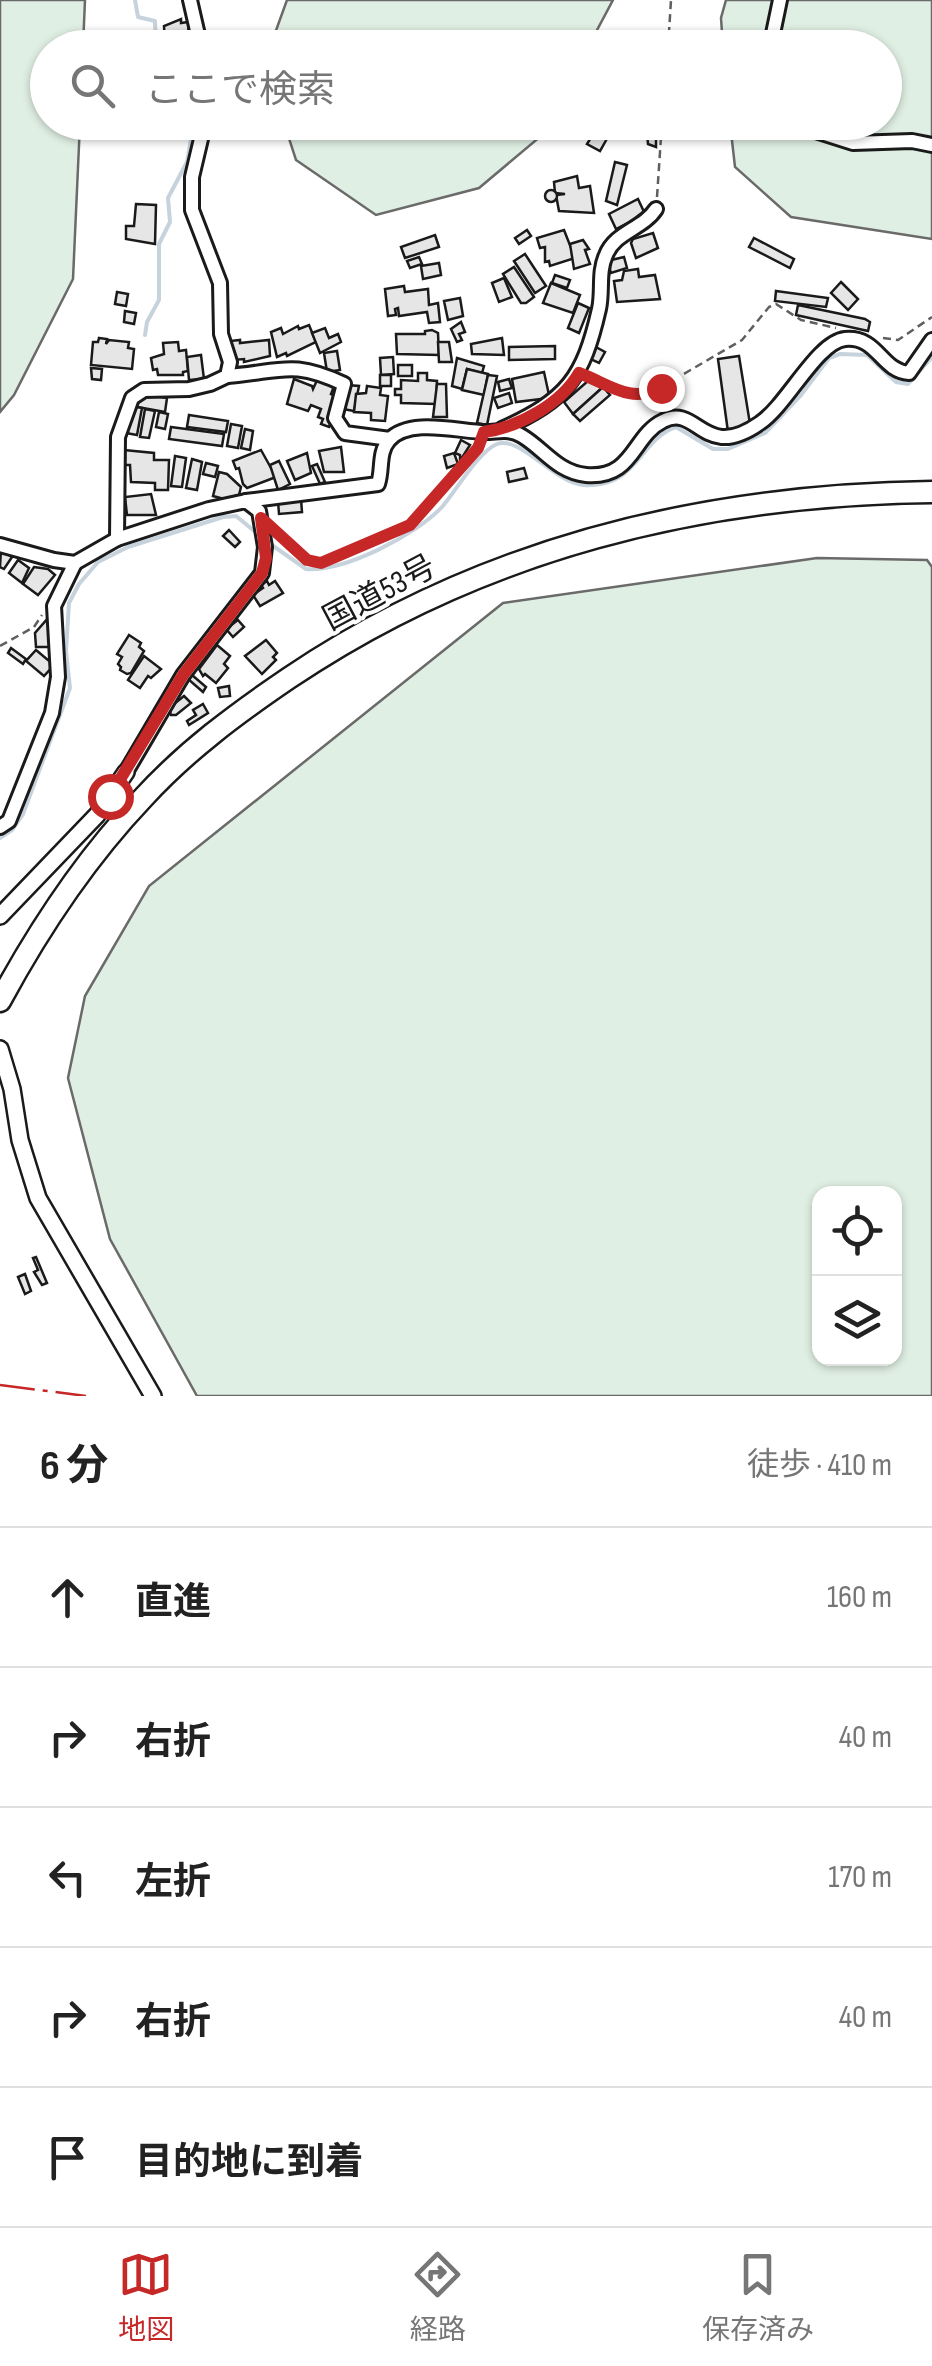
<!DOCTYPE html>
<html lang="ja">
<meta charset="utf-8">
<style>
:root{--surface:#fff;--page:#f6f6f6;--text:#222;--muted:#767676;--line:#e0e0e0;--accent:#c62828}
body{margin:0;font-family:"Sofia Sans Condensed","Noto Sans JP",sans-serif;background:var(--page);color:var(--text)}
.controls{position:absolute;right:30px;bottom:30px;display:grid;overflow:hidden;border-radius:20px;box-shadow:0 2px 8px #0004}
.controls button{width:90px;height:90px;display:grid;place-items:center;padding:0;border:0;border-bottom:2px solid var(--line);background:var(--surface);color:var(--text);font:50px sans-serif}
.stop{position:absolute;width:30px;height:30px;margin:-22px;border:8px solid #c62828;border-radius:50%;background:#fff}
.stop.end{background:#c62828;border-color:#fff;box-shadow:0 2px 10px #0008}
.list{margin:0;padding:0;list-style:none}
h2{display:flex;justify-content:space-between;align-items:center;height:130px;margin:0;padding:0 40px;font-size:42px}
h2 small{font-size:32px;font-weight:400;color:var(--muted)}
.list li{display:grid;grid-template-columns:65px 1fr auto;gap:30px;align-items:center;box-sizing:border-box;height:140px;padding:0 40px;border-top:2px solid var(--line)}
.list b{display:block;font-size:38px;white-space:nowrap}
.list em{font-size:32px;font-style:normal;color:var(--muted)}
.icon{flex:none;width:55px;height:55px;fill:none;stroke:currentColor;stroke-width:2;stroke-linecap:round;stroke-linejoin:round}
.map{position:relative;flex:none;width:932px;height:1396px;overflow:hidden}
.search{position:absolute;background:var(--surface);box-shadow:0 2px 8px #0004;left:30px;right:30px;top:30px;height:110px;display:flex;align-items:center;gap:25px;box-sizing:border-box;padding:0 35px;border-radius:55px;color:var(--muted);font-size:38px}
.sheet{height:830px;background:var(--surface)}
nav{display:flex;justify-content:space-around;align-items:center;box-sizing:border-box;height:140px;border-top:2px solid var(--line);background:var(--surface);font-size:28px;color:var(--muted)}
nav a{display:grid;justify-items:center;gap:5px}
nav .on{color:var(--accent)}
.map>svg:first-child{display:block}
.green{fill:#e0efe3;stroke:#6a6a6a;stroke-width:2.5;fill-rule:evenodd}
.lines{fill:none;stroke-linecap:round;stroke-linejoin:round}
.stream{stroke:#c6d2dc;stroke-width:4}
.building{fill:#e6e6e6;stroke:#1a1a1a;stroke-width:2.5}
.minor-casing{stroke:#1a1a1a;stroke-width:18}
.tertiary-casing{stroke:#1a1a1a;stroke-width:20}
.trunk-casing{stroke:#1a1a1a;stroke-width:25}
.path{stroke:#5f5f5f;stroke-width:2.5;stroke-dasharray:8 5;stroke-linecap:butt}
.minor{stroke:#fff;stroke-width:12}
.tertiary{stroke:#fff;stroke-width:15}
.trunk{stroke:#fff;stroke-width:20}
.power{stroke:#c62828;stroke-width:2.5;stroke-dasharray:35 8 5 8;stroke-linecap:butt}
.route{stroke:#c62828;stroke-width:12}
.labels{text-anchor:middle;stroke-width:8;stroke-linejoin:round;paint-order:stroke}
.street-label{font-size:32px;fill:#1a1a1a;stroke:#fff}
</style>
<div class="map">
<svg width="932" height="1396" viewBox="0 0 932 1396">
<rect width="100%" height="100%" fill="#fff"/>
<g class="green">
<polygon points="0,0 85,0 83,47 48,48 48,122 80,123 73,279 14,395 0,412"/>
<polygon points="287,0 613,0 588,47 270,47"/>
<polygon points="726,0 932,0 932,239 791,217 735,167 730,123 884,122 884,48 723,47 721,18"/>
<polygon points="284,123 284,122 548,123 541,136 479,188 376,215 296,160"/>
<path d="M817,558L927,560L932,567V1396H197L110,1239L68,1078L85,996L149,886L503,603ZM820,1194H894V1358H820Z"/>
</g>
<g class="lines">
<g class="stream">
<polyline points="135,0 138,17 155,21 156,48"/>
<polyline points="145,335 147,322 159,300 159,244 170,222 168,198 187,162 194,122"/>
<path d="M269,543L306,569C344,572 416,535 442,507C456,491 478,452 497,444C520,435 553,482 583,485C638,489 639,439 676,427L713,449H728L765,433L801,395L829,358L840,354L867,355L896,382L908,384L932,357"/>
<polyline points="0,838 12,830 23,814 70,688 66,651 69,603 79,584 98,562 128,547 223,517 236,516 258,534"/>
</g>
</g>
<g class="building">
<polygon points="181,19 181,23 188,22 189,41 192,41 193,47 165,43 164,26"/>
<polygon points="600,129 609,135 600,151 587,144 595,131"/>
<polygon points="647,132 656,136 656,147 648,144"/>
<polygon points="615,162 627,165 617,205 606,201"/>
<polygon points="577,176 579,188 590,186 594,213 559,211 556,195 565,194 555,193 554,182"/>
<circle cx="551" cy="196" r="6"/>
<polygon points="638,199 645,214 616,229 609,214"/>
<polygon points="136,204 156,205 155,244 126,239 126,226 134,226"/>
<polygon points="527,230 531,236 519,244 515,238"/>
<polygon points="564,230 575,258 550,266 549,261 545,262 545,247 540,248 537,238"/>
<polygon points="653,233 658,248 636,258 631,243 633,239"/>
<polygon points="435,235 439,247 405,258 401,247"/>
<polygon points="754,238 794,259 790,268 749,247"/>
<polygon points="583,240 589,249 585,250 590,264 574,269 570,244"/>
<polygon points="525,254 546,286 535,293 514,261"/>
<polygon points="419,257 422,264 410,268 407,261"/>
<polygon points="624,257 627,268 611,273 607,261"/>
<polygon points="439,263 441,275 423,279 421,266"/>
<polygon points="514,267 534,297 526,303 521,303 503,274"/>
<polygon points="638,269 639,277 655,275 660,299 617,302 614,281 622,280 624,271"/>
<polygon points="555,275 570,280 567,288 552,283"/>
<polygon points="504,278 512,297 499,302 492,283"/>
<polygon points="841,282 858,299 848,310 831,293"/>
<polygon points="551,283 580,295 573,313 543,303"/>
<polygon points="404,286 405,292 428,289 429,305 438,303 440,322 429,323 427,312 399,316 398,308 395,309 396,315 388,316 385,289"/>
<polygon points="776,291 828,298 826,307 775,301"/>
<polygon points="117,292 128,294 126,306 115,304"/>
<polygon points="460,298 463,316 448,320 444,301"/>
<polygon points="578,303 589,308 579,333 568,328"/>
<polygon points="798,305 865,319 870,322 868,331 796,315"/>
<polygon points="125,311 136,313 134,324 124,322"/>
<polygon points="461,322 465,332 459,334 462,340 457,342 451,329"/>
<polygon points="309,325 316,342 287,356 286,353 277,357 271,332 281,328 283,334 298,326 299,329"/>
<polygon points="325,328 329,338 338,334 341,342 320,353 312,333"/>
<polygon points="432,330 438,333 439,355 397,354 396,334 425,334 425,331"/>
<polygon points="99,338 107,339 106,344 109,340 129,342 128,348 134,349 132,369 91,365 93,342 98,342"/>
<polygon points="502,338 504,355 472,354 471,344"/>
<polygon points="240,340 240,343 269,340 270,356 244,362 244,359 233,360 230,341"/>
<polygon points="178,342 179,351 186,350 188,371 183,372 183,375 158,375 157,369 153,370 151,358 164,354 163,343"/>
<polygon points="438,342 449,342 452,362 439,362"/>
<polygon points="555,346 555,359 509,360 509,347"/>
<polygon points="594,346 605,352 599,363 588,358"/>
<polygon points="337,351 340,370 327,372 324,353"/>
<polygon points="201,355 204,379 189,380 187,357"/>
<polygon points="739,356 750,424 728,432 718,359"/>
<polygon points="393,357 394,374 381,375 380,358"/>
<polygon points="457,358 484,366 482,373 467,369 462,389 452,386"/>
<rect x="398" y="365" width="14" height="11"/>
<polygon points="91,368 102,369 101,380 92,379"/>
<polygon points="467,369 488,374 484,395 462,390"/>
<polygon points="544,372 549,395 541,399 516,402 512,379"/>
<polygon points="418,373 427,373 427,380 437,381 436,404 401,403 401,395 395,395 395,389 401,389 401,380 418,381"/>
<rect x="380" y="375" width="11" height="11"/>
<polygon points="488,375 497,376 487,425 477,423"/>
<polygon points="318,378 335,384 331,394 340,398 329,427 321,424 323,419 318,417 321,409 311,405 308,411 287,404 294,379 312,386 313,389"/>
<polygon points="509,379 512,388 500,391 498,382"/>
<polygon points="589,380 603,387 573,414 564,402"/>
<polygon points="437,384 446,384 447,417 433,417"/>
<polygon points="347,385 359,386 354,411 343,409"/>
<polygon points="367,386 381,388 380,395 388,396 385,421 371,420 371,413 354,412 356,394 366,393"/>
<polygon points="603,387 610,395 580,421 573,414"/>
<polygon points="509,393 512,403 498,408 494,398"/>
<polygon points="141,394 167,398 165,412 132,406"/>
<polygon points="131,406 142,408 137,435 126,433"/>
<polygon points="145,409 155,411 149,438 140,437"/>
<polygon points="159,412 168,414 165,429 156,427"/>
<polygon points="189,415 228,421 226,432 187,427"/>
<polygon points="231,424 242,426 238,448 227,446"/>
<polygon points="171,427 224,434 222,446 169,439"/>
<polygon points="245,429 253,431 250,450 241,448"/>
<polygon points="461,440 470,445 460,461 460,455 455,453"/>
<polygon points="341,447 344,472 324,472 319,451"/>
<polygon points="124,450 154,453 154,460 169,460 168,490 155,490 155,483 131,482 130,465 124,465"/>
<polygon points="261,450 276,477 247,488 243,484 239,468 236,469 233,461"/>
<polygon points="307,453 311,473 295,480 287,461"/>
<polygon points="454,453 458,464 447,468 444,456"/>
<polygon points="175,456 186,458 182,487 171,486"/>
<polygon points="192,459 202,462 197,490 186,488"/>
<polygon points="279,461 290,484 278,490 270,465"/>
<polygon points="206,463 218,466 215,477 203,474"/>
<polygon points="317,464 325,482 320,484 312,466"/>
<polygon points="524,468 527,478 509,482 507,472"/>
<polygon points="219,472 227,474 241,487 239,495 224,499 213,496"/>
<polygon points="151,494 156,515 127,515 125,497"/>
<polygon points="301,499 302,512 279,514 278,501"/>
<polygon points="229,530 240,542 235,547 223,536"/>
<polygon points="1,550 12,557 4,569 0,567"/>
<polygon points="18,560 29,568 22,583 9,573"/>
<polygon points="34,567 48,569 55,575 38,595 23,584"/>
<polygon points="267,581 269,585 275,581 283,593 260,606 253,595 263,588 261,585"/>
<polygon points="49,617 52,647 36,647 35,633"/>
<polygon points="238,620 244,627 233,637 226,629"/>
<polygon points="129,635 141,643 139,647 144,651 131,673 127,674 120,670 121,667 118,664 122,657 117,654"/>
<polygon points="266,640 277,653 273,657 276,660 262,674 245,656"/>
<polygon points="217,645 230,656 224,664 228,668 216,683 205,674 203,676 199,669"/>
<polygon points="11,648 26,659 23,664 8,653"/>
<polygon points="36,650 54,665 44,676 26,661"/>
<polygon points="144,656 161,669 151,678 148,676 140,688 128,680"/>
<polygon points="192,675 206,687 203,692 188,679"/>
<polygon points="229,686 230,696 220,697 218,688"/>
<polygon points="184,696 191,703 176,715 171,715 169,708"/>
<polygon points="203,704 208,713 189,725 187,721 196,715 193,710"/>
<polygon points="36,1257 47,1283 42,1285 34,1272 38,1270 33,1258"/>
<polygon points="25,1274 31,1291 25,1294 18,1277"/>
</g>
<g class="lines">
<g class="minor-casing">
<g id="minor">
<polyline points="190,0 201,48"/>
<polyline points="770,48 780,0"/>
<polyline points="787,122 853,143 912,141 932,145"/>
<path d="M227,376C281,372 291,359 344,384L335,418L345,433L390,439"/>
<path d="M502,429C567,399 583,379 599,309C603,291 598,272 606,255C615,232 643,229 656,209"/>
<path d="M246,501L378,484C383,469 378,453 389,440C410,417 460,432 485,432C499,432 509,428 522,436C544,449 557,472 586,475C634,479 632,436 663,421C698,403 703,463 760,423C787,405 817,342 845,339C878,336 881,371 909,373L932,340"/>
<polyline points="117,539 118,437 132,398 144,390 189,389 210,384 227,376 230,362 221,334 220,283 192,210 192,177 205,122"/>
<polyline points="0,545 54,560 75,563 117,539 209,509 246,501 259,511 265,547 262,573 183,675 126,772"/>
<polyline points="0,827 9,821 52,713 58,677 54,606 75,563"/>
</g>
</g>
<g class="tertiary-casing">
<g id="tertiary">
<polyline points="0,916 97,815 126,772"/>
<polyline points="0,1049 12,1089 20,1140 38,1198 153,1396"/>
</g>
</g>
<g class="trunk-casing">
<path id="trunk" d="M0,1001C40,927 85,859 143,798C186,751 236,714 289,678C482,548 700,495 932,492"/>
</g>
<g class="path">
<polyline points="668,48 671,0"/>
<polyline points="657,197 662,122"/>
<polyline points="883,338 898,340 932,317"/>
<polyline points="590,377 629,395 646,396 742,340 769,307 776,304 801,320 836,328"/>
<polyline points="277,533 307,560 321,563 345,555 410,525 479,446"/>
<polyline points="0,646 34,627 42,615"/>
</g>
<use href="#minor" class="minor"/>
<use href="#tertiary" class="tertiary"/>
<use href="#trunk" class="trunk"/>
<polyline class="power" points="0,1385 86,1396"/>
</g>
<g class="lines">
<path class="route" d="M110,796L183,675L262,573L266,558L261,518L307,560L321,563L410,525L478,448L484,432C519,427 561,404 579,373C609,384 630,404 661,388"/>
</g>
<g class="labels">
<g class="street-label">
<text transform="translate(379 592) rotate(-28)" y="11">国道53号</text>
</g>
</g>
</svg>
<div class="controls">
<button><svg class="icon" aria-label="locate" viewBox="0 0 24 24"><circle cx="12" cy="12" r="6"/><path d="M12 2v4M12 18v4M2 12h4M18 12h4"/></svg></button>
<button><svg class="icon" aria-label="layers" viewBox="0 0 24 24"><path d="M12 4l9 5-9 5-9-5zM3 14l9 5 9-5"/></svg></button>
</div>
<div class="stop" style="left:110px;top:796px"></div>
<div class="stop end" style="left:661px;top:388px"></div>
<div class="search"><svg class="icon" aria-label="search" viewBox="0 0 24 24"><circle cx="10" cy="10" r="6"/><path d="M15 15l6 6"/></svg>ここで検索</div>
</div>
<section class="sheet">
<h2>6 分<small>徒歩 · 410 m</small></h2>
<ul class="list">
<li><svg class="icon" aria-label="ahead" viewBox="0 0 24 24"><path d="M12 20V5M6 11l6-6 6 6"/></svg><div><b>直進</b></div><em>160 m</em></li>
<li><svg class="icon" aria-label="right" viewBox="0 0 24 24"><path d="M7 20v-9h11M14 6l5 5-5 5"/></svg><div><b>右折</b></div><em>40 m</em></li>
<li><svg class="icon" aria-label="left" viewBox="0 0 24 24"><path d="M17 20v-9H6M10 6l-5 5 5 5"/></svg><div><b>左折</b></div><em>170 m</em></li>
<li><svg class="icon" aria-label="right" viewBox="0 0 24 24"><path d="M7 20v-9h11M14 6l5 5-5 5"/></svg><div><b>右折</b></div><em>40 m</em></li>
<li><svg class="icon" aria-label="arrive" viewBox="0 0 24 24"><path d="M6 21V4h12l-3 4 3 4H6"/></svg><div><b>目的地に到着</b></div></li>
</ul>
</section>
<nav>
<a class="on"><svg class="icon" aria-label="map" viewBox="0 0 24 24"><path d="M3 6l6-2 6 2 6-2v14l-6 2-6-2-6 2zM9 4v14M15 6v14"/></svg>地図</a>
<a><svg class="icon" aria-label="directions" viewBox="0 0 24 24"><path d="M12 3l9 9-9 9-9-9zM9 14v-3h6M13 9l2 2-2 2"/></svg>経路</a>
<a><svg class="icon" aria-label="saved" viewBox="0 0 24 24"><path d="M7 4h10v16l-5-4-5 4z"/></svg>保存済み</a>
</nav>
